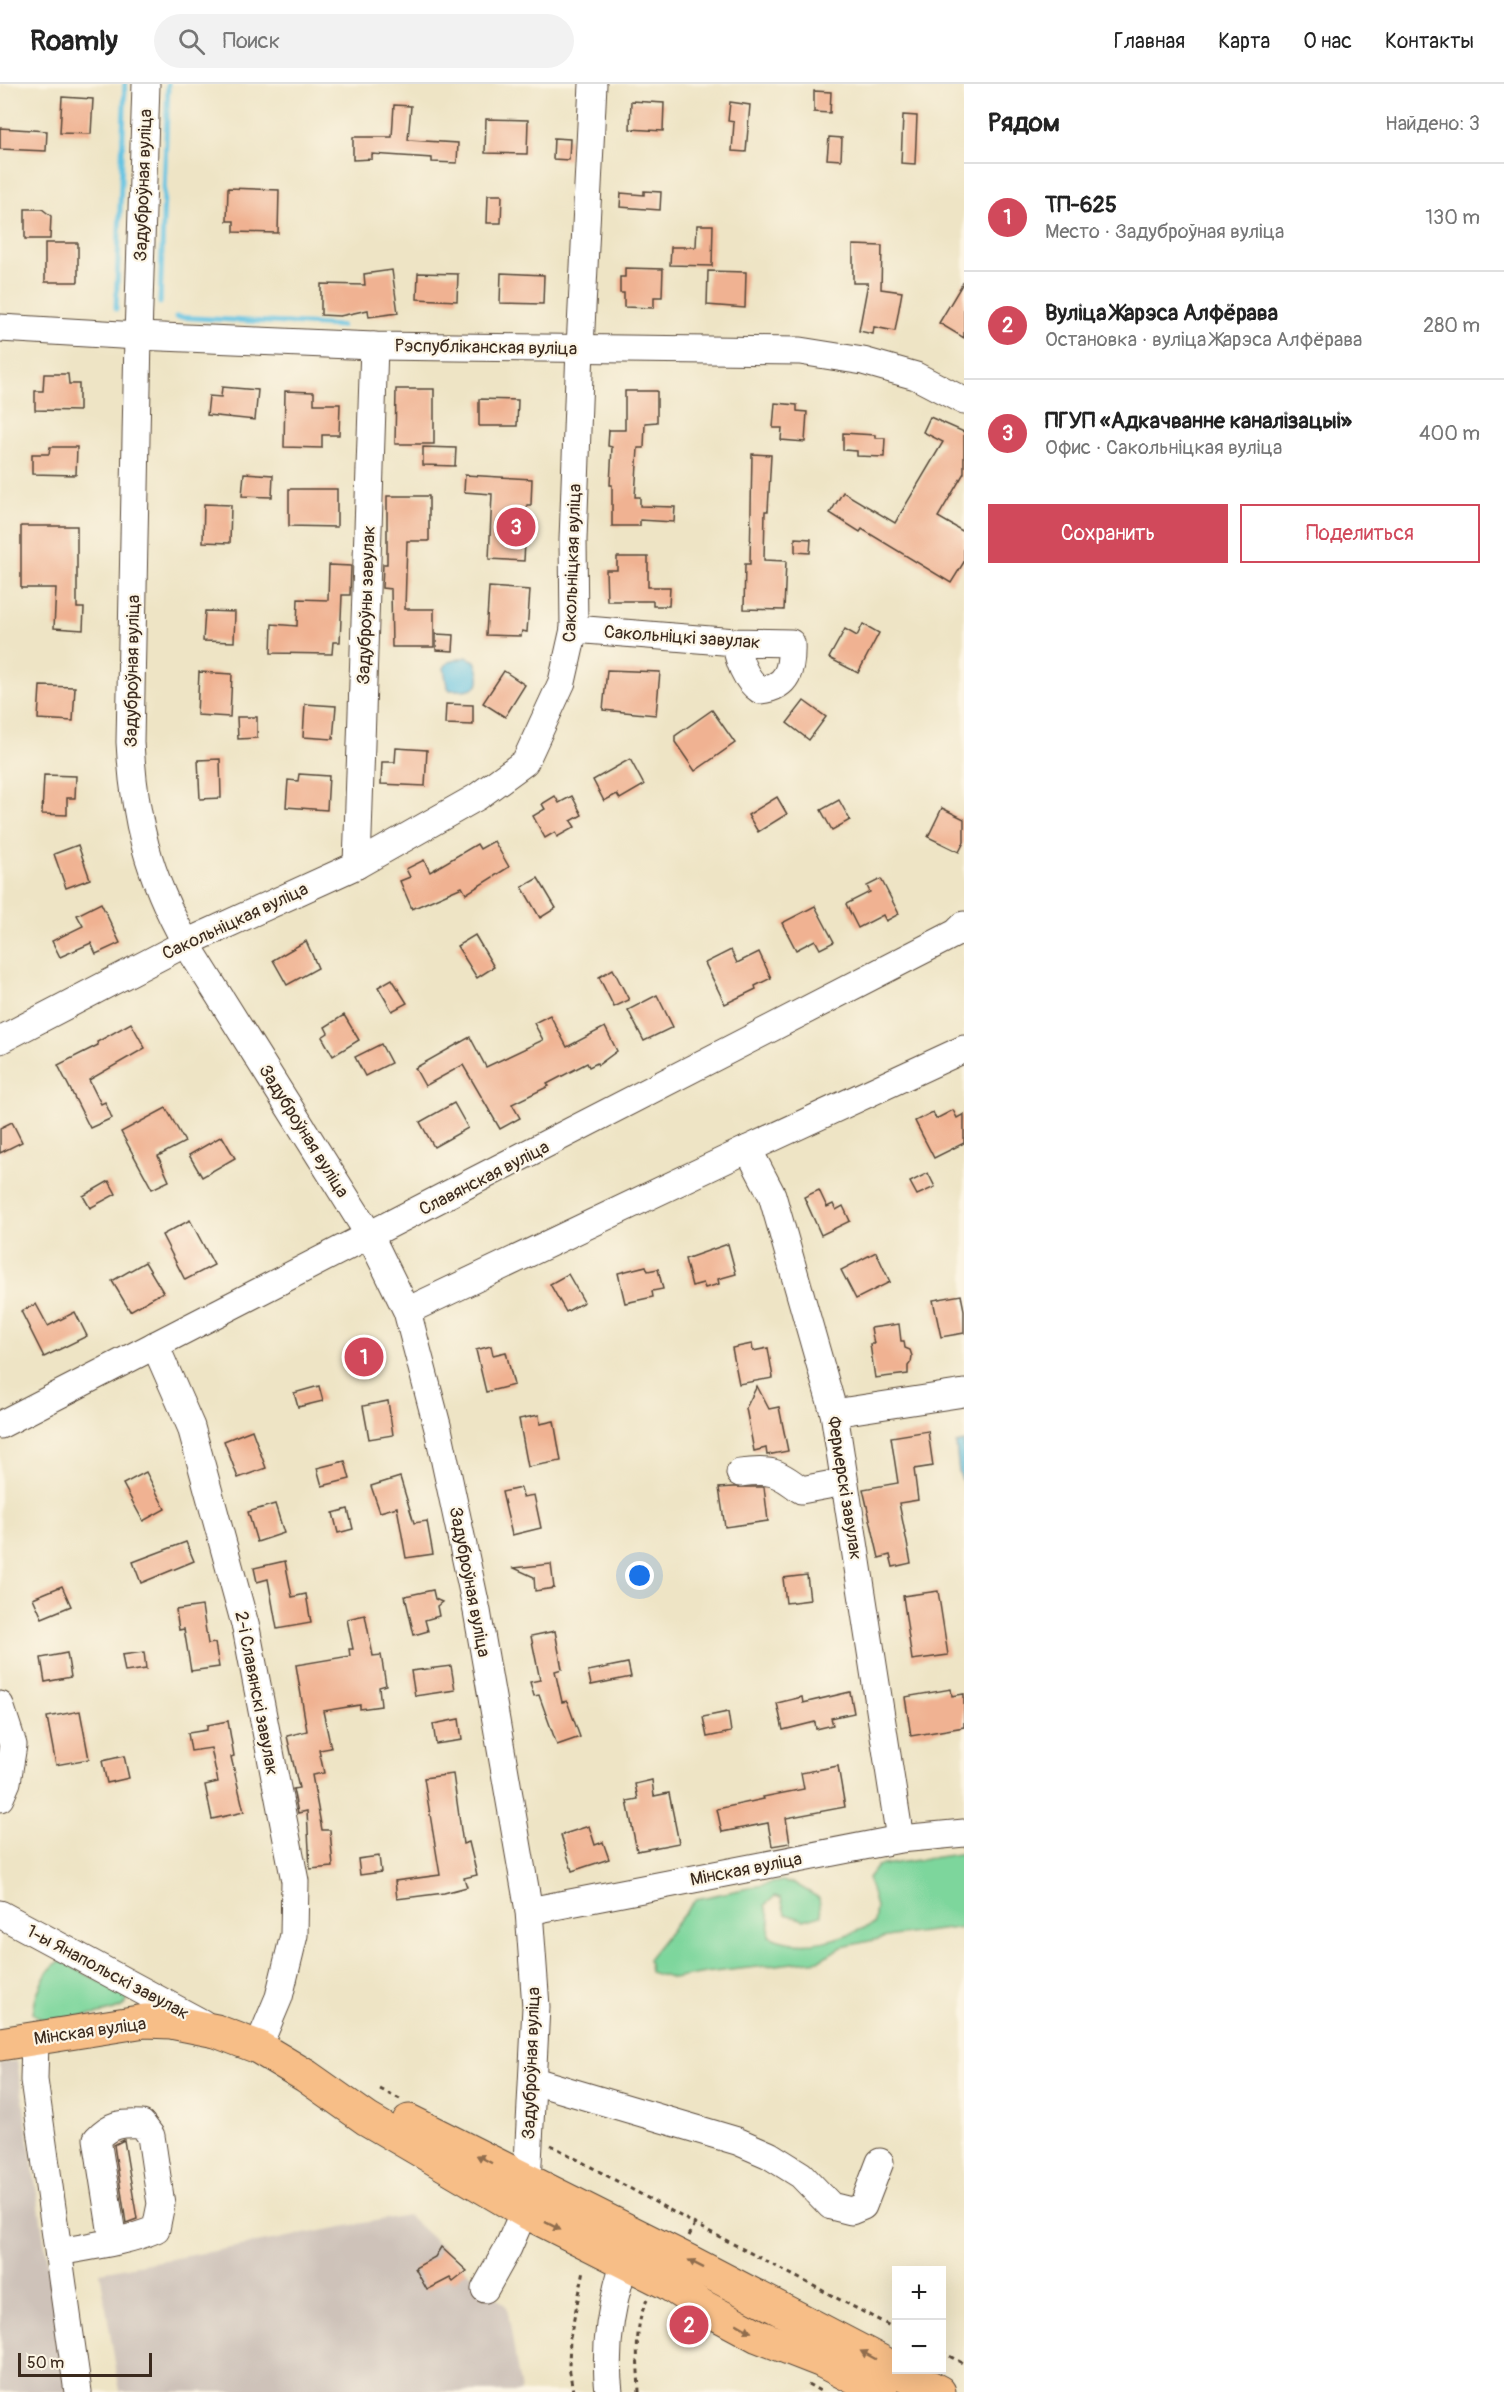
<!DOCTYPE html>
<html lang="ru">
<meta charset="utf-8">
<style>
:root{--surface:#fff;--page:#f2f2f2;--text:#222;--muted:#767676;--line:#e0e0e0;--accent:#d1495b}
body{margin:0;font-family:Pangolin,sans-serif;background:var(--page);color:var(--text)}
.controls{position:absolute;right:18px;bottom:18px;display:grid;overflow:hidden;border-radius:0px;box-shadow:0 6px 24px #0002}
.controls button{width:54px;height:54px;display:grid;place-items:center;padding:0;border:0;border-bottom:2px solid var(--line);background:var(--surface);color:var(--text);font:30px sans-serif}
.scale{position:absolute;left:18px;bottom:15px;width:134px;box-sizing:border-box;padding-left:6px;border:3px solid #3b2a1e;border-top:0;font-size:16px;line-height:21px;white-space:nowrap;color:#3b2a1e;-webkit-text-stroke:4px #fcf5e5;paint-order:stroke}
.you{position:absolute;left:640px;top:1492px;width:21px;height:21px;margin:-15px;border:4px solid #fff;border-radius:50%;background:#1a73e8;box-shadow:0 0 0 9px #1a73e833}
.badge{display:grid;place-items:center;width:39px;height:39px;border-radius:50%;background:var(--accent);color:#fff;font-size:20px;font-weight:700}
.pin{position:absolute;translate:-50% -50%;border:3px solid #fff;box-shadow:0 2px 6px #0006}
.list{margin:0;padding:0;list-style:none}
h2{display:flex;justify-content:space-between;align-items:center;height:78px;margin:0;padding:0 24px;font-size:26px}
h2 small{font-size:20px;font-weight:400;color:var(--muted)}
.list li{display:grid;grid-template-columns:39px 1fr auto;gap:18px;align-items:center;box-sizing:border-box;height:108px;padding:0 24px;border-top:2px solid var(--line)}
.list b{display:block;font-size:22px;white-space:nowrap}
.list p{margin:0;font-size:20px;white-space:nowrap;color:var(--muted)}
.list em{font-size:20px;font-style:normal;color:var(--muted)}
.actions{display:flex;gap:12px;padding:18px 24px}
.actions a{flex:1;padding:14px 0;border:2px solid var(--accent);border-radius:0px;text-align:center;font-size:21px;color:var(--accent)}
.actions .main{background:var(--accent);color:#fff}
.icon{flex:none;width:33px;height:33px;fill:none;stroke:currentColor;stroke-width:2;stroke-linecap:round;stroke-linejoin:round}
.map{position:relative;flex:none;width:964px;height:2308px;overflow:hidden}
header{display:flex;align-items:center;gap:36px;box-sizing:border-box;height:84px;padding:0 30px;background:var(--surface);border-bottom:2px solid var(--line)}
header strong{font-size:28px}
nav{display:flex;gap:33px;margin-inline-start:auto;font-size:21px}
.search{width:420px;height:54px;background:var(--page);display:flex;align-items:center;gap:15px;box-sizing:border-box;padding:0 21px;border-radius:33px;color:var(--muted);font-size:22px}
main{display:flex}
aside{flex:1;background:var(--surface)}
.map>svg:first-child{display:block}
.industrial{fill:#cec2b9}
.green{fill:#7dd69c;stroke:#5c805d;stroke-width:1.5}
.water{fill:#64c3e2;stroke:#507680;stroke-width:1.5}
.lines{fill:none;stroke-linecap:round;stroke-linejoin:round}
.stream{stroke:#64c3e2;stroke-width:5}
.building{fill:#f0b292}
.minor-casing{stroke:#564637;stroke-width:29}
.major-casing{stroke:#564637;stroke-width:35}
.path{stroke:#564637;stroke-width:3;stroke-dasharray:4.5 4.5;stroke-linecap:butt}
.minor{stroke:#fff;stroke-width:27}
.major{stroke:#f7be87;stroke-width:33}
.oneway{fill:#906d4d}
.labels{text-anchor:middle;stroke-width:4.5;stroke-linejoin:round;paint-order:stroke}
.street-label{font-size:18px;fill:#3b2a1e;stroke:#fcf5e5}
</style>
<header>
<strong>Roamly</strong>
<div class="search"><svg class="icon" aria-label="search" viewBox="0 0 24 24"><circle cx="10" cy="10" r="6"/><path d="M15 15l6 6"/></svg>Поиск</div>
<nav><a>Главная</a><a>Карта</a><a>О нас</a><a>Контакты</a></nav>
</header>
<main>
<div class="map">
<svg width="964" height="2308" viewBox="0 0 964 2308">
<rect width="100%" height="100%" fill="#fcf5e5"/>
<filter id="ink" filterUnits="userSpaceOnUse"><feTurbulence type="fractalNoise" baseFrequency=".0167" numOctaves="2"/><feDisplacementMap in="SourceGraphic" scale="12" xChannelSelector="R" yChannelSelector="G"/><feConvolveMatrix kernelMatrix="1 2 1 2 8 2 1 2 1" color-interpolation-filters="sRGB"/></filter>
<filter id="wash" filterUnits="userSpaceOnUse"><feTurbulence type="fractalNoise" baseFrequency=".008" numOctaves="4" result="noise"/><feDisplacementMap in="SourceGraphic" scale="24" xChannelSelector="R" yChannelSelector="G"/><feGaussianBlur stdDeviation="1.35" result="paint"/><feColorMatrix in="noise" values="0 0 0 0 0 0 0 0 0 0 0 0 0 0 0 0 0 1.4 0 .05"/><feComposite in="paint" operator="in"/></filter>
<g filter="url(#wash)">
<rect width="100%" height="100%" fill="#eee4c5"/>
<g class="industrial">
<polygon points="17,1977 67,2308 0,2308 0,1979"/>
<polygon points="407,2131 507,2223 521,2308 120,2308 100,2188"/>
</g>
<g class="green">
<path d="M964,1769V1843L892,1852L842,1863L819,1876L705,1889L673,1895L650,1888L648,1875L696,1815L782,1797L794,1799L819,1814L821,1831L804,1836L785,1830L781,1814L775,1812L765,1821L770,1836L769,1852C804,1869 841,1854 874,1840L876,1823L868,1794L877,1782Z"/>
<path d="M61,1877L126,1911L127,1918C118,1932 63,1934 46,1936L39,1934L33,1929C35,1912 45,1883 61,1877Z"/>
</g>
<g class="water">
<path d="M466,573L475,577C486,605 476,606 450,606L447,602L444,583L449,578Z"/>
<polygon points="964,1358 964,1402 959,1388 956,1360"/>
</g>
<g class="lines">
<g class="stream">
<polyline points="160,219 168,0"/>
<polyline points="116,225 125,0"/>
<polyline points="176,233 341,242"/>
</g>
</g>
<g id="blocks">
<g class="building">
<polygon points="814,7 831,8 830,29 814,28"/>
<polygon points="62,13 93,15 91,50 60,49"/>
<polygon points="631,17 664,19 663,47 630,45"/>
<polygon points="730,18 750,21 746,68 732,67 734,38 728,37"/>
<polygon points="394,21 411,22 408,56 458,59 457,79 432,78 432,74 372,70 372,75 353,76 353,53 392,53"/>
<polygon points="903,31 917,32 915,80 901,79"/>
<polygon points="486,35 528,36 527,70 485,69"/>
<polygon points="0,44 47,47 46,67 0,65"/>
<polygon points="829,53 842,54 841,76 827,75"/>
<polygon points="554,54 570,55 569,76 553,75"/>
<polygon points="228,104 279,106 278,149 234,148 234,137 227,137"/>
<polygon points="644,107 661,108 660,126 620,123 621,109 644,111"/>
<polygon points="488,111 502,111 501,139 487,139"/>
<polygon points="25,125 42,125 51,132 50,155 25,155"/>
<polygon points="697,141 713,141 712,182 670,181 671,163 696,163"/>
<rect x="45" y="159" width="33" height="39"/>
<polygon points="853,161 882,162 881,205 902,208 895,247 874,243 873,250 859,247 868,199 853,199"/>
<polygon points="625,184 663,185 662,213 654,213 654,224 624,223 624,209 620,209 620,193 625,193"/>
<polygon points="392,186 398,229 369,233 368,226 340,232 321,231 321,200 365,201 364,190"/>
<polygon points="708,187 746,188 745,224 707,221"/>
<polygon points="418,189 458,190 457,217 417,215"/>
<polygon points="501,189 544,191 543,220 500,219"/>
<polygon points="964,197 964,254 939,239"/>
<polygon points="44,290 68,290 69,300 79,300 79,327 35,326 35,307 43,307"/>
<polygon points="222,303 258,306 255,336 207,331 209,312 221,313"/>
<polygon points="396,305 434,305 434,360 395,360"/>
<polygon points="285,307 314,308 314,320 340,320 339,351 322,351 322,364 284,363"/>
<polygon points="625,307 657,307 657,338 645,339 644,364 638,364 635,413 640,413 640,422 675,423 674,438 640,436 640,442 612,442 612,401 610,401 612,363 608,362 609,346 625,346"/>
<polygon points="479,315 518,316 517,342 479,342"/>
<polygon points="775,319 797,321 797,327 807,328 805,358 781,356 782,344 773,344"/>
<polygon points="930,333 964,348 964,389 938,433 964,448 964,478 951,499 862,445 860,448 830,429 843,408 895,439 943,358 923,348"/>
<polygon points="843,349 875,351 875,354 885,354 884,373 857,372 857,367 843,366"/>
<polygon points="50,363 77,363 76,391 32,390 32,370 49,370"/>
<polygon points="423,363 456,364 455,382 423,381"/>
<polygon points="752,370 771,371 768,427 765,427 764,476 786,477 784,526 744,525 745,480 750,480"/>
<polygon points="244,389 273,391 272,413 242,412"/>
<polygon points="465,391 532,395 531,421 527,421 524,477 489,475 492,410 464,408"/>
<polygon points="289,405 337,405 337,443 289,442"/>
<polygon points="387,412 429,412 429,457 407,457 405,525 434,525 434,563 392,563 391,505 382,504 383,480 387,480"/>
<polygon points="204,420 231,421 230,459 203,458"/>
<polygon points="21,442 77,442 77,524 84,524 83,546 54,544 56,504 21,504"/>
<polygon points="795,454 811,455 810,469 795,468"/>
<polygon points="617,473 648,473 648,503 670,503 669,522 653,522 653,517 607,517 606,486 617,486"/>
<polygon points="329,481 351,482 350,511 342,511 340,558 333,558 332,570 271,569 272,540 297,542 298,515 328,516"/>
<polygon points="489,503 530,506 527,548 522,547 521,552 486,551"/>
<polygon points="205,527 235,528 234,558 203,557"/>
<polygon points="863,540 879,549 858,589 829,574 845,545 857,552"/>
<polygon points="436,550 454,551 453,567 436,566"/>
<polygon points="607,586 660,588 656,631 603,626"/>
<polygon points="504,587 525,601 505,633 483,619"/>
<polygon points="199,588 232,590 230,633 197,631"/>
<polygon points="40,602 75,603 73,637 38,635"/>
<polygon points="804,617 826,633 809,656 787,639"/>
<polygon points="305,620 336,622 333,655 303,653"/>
<polygon points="446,620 473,621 473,641 445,640"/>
<polygon points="712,626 735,659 695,687 675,658 675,652"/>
<polygon points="237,633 257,633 257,654 238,655"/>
<polygon points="396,664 427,666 425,702 381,700 382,678 395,678"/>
<polygon points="220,675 221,714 200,715 198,676"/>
<polygon points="630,675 644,701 620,715 617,710 604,717 593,696"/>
<polygon points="299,690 329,692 327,726 286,723 288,696 298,697"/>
<polygon points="44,691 76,692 75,714 67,714 67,731 42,730"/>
<polygon points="555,712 559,719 572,712 582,731 571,737 575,743 557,753 555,748 545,754 533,732 545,725 542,720"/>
<polygon points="777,713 787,730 758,748 748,731"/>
<polygon points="839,716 850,736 832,746 821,726"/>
<polygon points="942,724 964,735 964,758 959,768 928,753"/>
<polygon points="494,757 509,783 466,810 462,803 412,825 400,797 410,793 406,785 424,776 430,788 477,760 480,765"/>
<polygon points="78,761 90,795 66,804 54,770"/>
<polygon points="538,794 556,824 540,834 522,803"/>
<polygon points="881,795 899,830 886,837 883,831 858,844 846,820 870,808 867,802"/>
<polygon points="101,819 120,859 96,870 91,859 60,873 52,857 83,842 77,831"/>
<polygon points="815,822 834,858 820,865 815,856 796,866 782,839"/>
<polygon points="475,851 494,883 477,894 457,862"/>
<polygon points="306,857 318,884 287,901 273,876"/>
<polygon points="731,866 737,879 759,868 771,894 755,902 756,905 725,920 705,879"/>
<polygon points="613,885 629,916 614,923 599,893"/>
<polygon points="392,895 407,919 392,927 378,903"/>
<polygon points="657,911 673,943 644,957 628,926"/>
<polygon points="344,931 359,956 333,972 322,953 328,949 325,943"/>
<polygon points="550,931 567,963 605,943 617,967 598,981 597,979 589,983 587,979 547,1000 549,1002 512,1020 520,1034 500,1045 463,981 425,1002 415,984 470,953 486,983 543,956 534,939"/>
<polygon points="131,939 145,964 89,996 101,1020 105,1018 112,1034 90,1044 58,981 98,961 97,958"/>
<polygon points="381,960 391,979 365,992 355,973"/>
<polygon points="454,1019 468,1044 434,1063 420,1038"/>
<polygon points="166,1024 185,1058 158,1072 169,1097 152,1105 121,1048"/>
<polygon points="953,1026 957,1034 964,1030 964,1059 934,1074 915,1037 933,1028 936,1035"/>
<polygon points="12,1038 22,1058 0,1069 0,1044"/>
<polygon points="222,1052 235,1074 202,1093 189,1071"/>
<polygon points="928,1089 935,1103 917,1111 910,1098"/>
<polygon points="109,1097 116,1110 90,1124 83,1112"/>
<polygon points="819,1106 827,1123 833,1120 836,1126 843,1122 850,1137 821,1151 804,1113"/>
<polygon points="190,1136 214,1181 185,1196 162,1151"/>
<polygon points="728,1160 736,1190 718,1195 719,1200 705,1204 703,1199 692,1202 685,1175"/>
<polygon points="876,1168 890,1198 856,1215 841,1186"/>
<polygon points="145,1178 163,1208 130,1227 112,1197"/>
<polygon points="646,1182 648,1187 658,1185 663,1205 652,1207 653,1213 625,1219 618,1189"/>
<polygon points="568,1190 584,1218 566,1228 550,1200"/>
<polygon points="961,1211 964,1226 964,1249 941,1253 933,1216"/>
<polygon points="36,1220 48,1242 75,1228 87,1252 44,1273 21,1227"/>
<polygon points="899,1240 901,1257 904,1257 905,1264 910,1266 912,1272 911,1278 908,1282 908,1290 875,1294 870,1260 874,1260 871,1244"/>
<polygon points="752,1260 753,1267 768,1264 773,1294 739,1300 732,1264"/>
<polygon points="371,1261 377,1277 356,1285 350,1270"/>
<polygon points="491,1262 493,1271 506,1268 514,1301 486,1308 476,1266"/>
<polygon points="319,1302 323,1317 298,1323 294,1309"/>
<polygon points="757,1302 769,1325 779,1323 788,1367 767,1371 766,1364 754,1367 746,1324"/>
<polygon points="388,1317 393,1351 369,1355 363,1322"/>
<polygon points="539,1331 540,1340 554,1337 561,1377 528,1383 519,1335"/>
<polygon points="252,1346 266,1384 238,1394 224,1357"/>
<polygon points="928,1347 933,1382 914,1385 918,1416 899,1419 911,1479 893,1483 890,1471 879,1474 863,1405 898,1399 891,1353"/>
<polygon points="345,1377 350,1395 322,1402 317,1384"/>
<polygon points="146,1388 165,1425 143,1437 123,1400"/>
<polygon points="400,1393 414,1439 427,1437 433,1470 406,1474 397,1423 380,1428 371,1402"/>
<polygon points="733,1403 764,1403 768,1437 725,1443 719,1404"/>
<polygon points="521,1404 523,1413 534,1411 541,1444 512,1451 502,1408"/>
<polygon points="275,1420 284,1449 257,1458 248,1428"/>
<polygon points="348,1425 353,1445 338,1449 333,1429"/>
<polygon points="186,1458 194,1477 141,1499 133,1478"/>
<polygon points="285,1477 292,1513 306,1510 311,1539 277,1545 268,1495 257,1498 254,1484"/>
<polygon points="551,1480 554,1504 535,1507 534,1493 514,1484"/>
<polygon points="807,1491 810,1516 786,1519 783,1494"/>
<polygon points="62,1502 71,1522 42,1534 33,1514"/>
<polygon points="433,1506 435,1515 442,1518 437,1522 439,1532 425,1536 428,1547 414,1551 405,1512"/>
<polygon points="938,1507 948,1571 912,1576 903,1512"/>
<polygon points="202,1522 208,1560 215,1559 219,1583 191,1587 184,1545 179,1546 176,1526"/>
<polygon points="365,1531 373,1572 381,1571 386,1601 379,1603 381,1622 360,1625 360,1621 323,1627 331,1664 319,1666 324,1689 312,1691 322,1746 330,1746 333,1783 310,1785 307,1727 298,1729 293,1705 299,1704 287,1652 307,1647 296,1581 350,1572 349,1565 353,1565 347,1535"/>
<polygon points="555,1547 562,1585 555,1587 562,1618 567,1617 580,1653 557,1661 539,1611 534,1612 530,1598 540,1596 531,1552"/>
<polygon points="144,1568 146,1585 125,1588 122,1571"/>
<polygon points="67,1569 71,1593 45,1598 41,1574"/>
<polygon points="628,1579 631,1593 591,1601 588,1587"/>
<polygon points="451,1582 455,1606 415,1612 411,1587"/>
<polygon points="951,1605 952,1612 964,1610 964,1643 911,1652 905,1613"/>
<polygon points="850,1608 854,1629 831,1634 833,1641 816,1645 815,1638 783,1646 777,1619 802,1613 803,1619"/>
<polygon points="80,1627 89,1675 56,1681 47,1633"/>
<polygon points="728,1628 731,1648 707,1653 703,1633"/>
<polygon points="459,1635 462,1656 436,1660 433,1640"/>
<polygon points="228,1637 234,1672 231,1673 244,1728 212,1735 205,1701 218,1698 211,1664 191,1667 188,1649 207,1646 207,1641"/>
<polygon points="124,1672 129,1694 107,1699 102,1677"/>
<polygon points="838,1682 845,1723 786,1734 790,1759 772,1762 768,1739 722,1748 717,1725 764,1715 763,1713 804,1705 801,1689"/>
<polygon points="453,1690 463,1760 469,1758 477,1791 464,1794 467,1803 444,1809 397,1815 395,1797 440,1791 424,1694"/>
<polygon points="652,1696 654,1712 669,1709 679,1759 637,1767 627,1717 638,1715 635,1700"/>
<polygon points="589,1742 595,1761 603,1758 609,1775 572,1787 561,1751"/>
<polygon points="379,1772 381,1788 360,1791 358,1775"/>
<polygon points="124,2056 137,2135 126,2139 114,2061"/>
<polygon points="441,2163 467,2187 453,2198 450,2194 427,2206 415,2184 435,2173"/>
</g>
</g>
</g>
<g filter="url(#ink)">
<use href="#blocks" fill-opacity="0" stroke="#564637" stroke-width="1.5"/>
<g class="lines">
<g class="minor-casing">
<g id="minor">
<path d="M146,0L138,252L130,658C134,735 148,791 186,859L370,1152L407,1227L438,1345L477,1527L529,1827L536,1923L527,2098"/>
<polyline points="0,244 138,252 374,262 800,267 863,277 916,292 964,317"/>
<path d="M574,545L735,558L791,559C792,584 789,603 760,606C744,595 739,576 735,558"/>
<polyline points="357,781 374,262"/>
<polyline points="0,956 186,859 357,781 477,713 525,678 562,598 574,545 573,456 580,264 593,0"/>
<polyline points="748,1065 772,1111 834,1329 900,1755"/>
<polyline points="407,1227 748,1065 964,965"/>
<polyline points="155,1261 191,1343 246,1544 295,1797 294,1851 279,1913 258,1963"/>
<polyline points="834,1329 964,1309"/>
<polyline points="0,1341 956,849 964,841"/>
<path d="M740,1389C770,1385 777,1387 801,1406L844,1398"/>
<polyline points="0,1621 13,1661 7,1698 0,1714"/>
<polyline points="529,1827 900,1755 964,1749"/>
<polyline points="0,1830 202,1939"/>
<polyline points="35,1954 34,1996 78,2308"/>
<polyline points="534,1997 737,2057 769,2071 801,2091 831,2122 851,2127 863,2122 880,2078"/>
<path d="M59,2168C91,2162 126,2158 156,2145L161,2120L151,2052L142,2040C121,2039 111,2040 97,2055L113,2157"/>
<polyline points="485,2205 508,2164 524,2127"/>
<path d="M609,2308C603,2257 613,2208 631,2160"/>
</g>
</g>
<g class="major-casing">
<g id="major">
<polyline points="0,1960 145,1937 171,1938 216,1947 258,1963 306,1992 367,2035 524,2127 667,2199 702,2222 758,2252 822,2277 882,2308"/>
<polyline points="409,2037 688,2177 939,2308"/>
</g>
</g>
<g class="path">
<polyline points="380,2005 400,2015"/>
<polyline points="551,2061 695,2140 896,2245"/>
<polyline points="689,2152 695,2140"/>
<polyline points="942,2268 964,2280"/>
<polyline points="808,2300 822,2308"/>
<polyline points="573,2308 569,2282 570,2254 584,2186"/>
<path d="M639,2308C638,2278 633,2244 647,2216"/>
</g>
<use href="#minor" class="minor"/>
<use href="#major" class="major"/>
</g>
<defs><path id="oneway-solid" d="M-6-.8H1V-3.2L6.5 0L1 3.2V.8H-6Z" transform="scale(1.5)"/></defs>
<g class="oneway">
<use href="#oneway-solid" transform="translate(484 2075) rotate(-152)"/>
<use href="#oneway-solid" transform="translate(553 2142) rotate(27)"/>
<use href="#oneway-solid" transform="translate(696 2180) rotate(-153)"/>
<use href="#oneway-solid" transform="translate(744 2244) rotate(29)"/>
<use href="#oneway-solid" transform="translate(868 2271) rotate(-152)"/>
</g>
</g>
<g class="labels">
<g class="street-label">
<text transform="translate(143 101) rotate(-88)" y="6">Задуброўная вуліца</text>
<text transform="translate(486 263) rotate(1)" y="6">Рэспубліканская вуліца</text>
<text transform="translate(572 479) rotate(-88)" y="6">Сакольніцкая вуліца</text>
<text transform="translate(366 521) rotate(-88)" y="6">Задуброўны завулак</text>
<text transform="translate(682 553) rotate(4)" y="6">Сакольніцкі завулак</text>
<text transform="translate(132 587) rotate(-89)" y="6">Задуброўная вуліца</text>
<text transform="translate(235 837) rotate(-25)" y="6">Сакольніцкая вуліца</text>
<text transform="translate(304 1047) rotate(58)" y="6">Задуброўная вуліца</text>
<text transform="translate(484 1094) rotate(-27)" y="6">Славянская вуліца</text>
<text transform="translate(845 1404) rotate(81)" y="6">Фермерскі завулак</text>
<text transform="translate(470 1498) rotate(79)" y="6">Задуброўная вуліца</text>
<text transform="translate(257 1609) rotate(79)" y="6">2-і Славянскі завулак</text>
<text transform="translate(746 1785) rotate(-11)" y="6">Мінская вуліца</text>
<text transform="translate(108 1888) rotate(28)" y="6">1-ы Янапольскі завулак</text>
<text transform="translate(90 1947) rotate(-8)" y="6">Мінская вуліца</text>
<text transform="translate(531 1979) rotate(-88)" y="6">Задуброўная вуліца</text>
</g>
</g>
</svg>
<div class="controls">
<button>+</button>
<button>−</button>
</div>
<div class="scale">50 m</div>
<div class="you"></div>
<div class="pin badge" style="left:364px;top:1273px">1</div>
<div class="pin badge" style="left:689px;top:2241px">2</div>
<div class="pin badge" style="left:516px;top:443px">3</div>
</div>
<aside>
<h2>Рядом<small>Найдено: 3</small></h2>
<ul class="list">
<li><span class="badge">1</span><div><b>ТП-625</b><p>Место · Задуброўная вуліца</p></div><em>130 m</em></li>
<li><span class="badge">2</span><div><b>Вуліца Жарэса Алфёрава</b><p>Остановка · вуліца Жарэса Алфёрава</p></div><em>280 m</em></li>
<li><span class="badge">3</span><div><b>ПГУП «Адкачванне каналізацыі»</b><p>Офис · Сакольніцкая вуліца</p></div><em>400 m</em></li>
</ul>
<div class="actions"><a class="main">Сохранить</a><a>Поделиться</a></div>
</aside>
</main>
